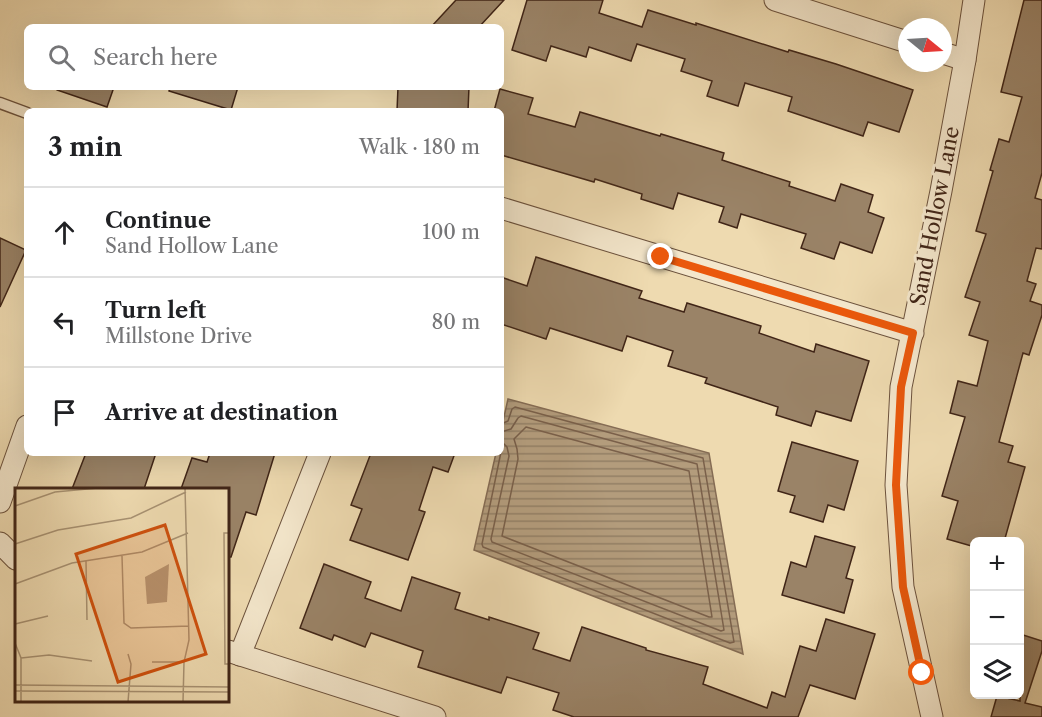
<!DOCTYPE html>
<meta charset="utf-8">
<style>
:root{--surface:#fff;--page:#f2f2f2;--text:#202124;--muted:#757577;--line:#e0e0e0}
body{margin:0;font-family:"Libre Caslon Text",serif;background:var(--page);color:var(--text)}
.controls{position:absolute;right:18px;bottom:18px;display:grid;overflow:hidden;border-radius:9px;box-shadow:0 6px 24px #0002}
.controls button{width:54px;height:54px;display:grid;place-items:center;padding:0;border:0;border-bottom:2px solid var(--line);background:var(--surface);color:var(--text);font:30px sans-serif}
.compass{position:absolute;left:898px;top:18px;width:54px;height:54px;border-radius:50%;background:var(--surface);box-shadow:0 6px 24px #0002;rotate:108deg}
.stop{position:absolute;width:18px;height:18px;margin:-14px;border:4px solid #ea580c;border-radius:50%;background:#fff}
.stop.end{background:#ea580c;border-color:#fff;box-shadow:0 2px 6px #0008}
.list{margin:0;padding:0;list-style:none}
h2{display:flex;justify-content:space-between;align-items:center;height:78px;margin:0;padding:0 24px;font-size:26px}
h2 small{font-size:20px;font-weight:400;color:var(--muted)}
.list li{display:grid;grid-template-columns:39px 1fr auto;gap:18px;align-items:center;box-sizing:border-box;height:90px;padding:0 24px;border-top:2px solid var(--line)}
.list b{display:block;font-size:22px;white-space:nowrap}
.list p{margin:0;font-size:20px;white-space:nowrap;color:var(--muted)}
.list em{font-size:20px;font-style:normal;color:var(--muted)}
.icon{flex:none;width:33px;height:33px;fill:none;stroke:currentColor;stroke-width:2;stroke-linecap:round;stroke-linejoin:round}
.map{position:relative;flex:none;width:1042px;height:717px;overflow:hidden}
.search{position:absolute;background:var(--surface);box-shadow:0 6px 24px #0002;left:24px;top:24px;width:480px;height:66px;display:flex;align-items:center;gap:15px;box-sizing:border-box;padding:0 21px;border-radius:9px;color:var(--muted);font-size:22px}
.panel{position:absolute;background:var(--surface);box-shadow:0 6px 24px #0002;left:24px;top:108px;width:480px;height:348px;border-radius:9px}
.map>svg:first-child{display:block}
.water{fill:url(#water-rules);stroke:#856c54;stroke-width:1.5}
.lines{fill:none;stroke-linecap:round;stroke-linejoin:round}
.shore{stroke:#7a604a;stroke-width:1.5}
.building{fill:#9a8367;stroke:#402517;stroke-width:1.5}
.lane-casing{stroke:#6c523d;stroke-width:13}
.street-casing{stroke:#6c523d;stroke-width:23}
.lane{stroke:#f4e7cc;stroke-width:10}
.street{stroke:#f4e7cc;stroke-width:21}
.route{stroke:#ea580c;stroke-width:8}
.labels{text-anchor:middle;stroke-width:6;stroke-linejoin:round;paint-order:stroke}
.street-label{font-size:21px;fill:#402517;stroke:#f4e7cc}
.inset-road{fill:none;stroke:#a89273;stroke-width:1.5}
.view{fill:#cf510e;fill-opacity:0.15;stroke:#cf510e;stroke-width:3}
.inset-edge{fill:none;stroke:#402517;stroke-width:3}
</style>
<div class="map">
<svg width="1042" height="717" viewBox="0 0 1042 717">
<defs>
<pattern id="water-rules" width="6" height="5" patternUnits="userSpaceOnUse" patternTransform="scale(1.5)"><rect width="6" height="5" fill="#b39c7c"/><path d="M0 2.5h6" fill="none" stroke="#937f65"/></pattern>
</defs>
<rect width="100%" height="100%" fill="#eedab0"/>
<filter id="stains"><feTurbulence type="fractalNoise" baseFrequency=".00333" numOctaves="4"/><feColorMatrix values="0 0 0 0 .2 0 0 0 0 .09 0 0 0 0 .02 0 0 0 .5 -.17"/></filter>
<radialGradient id="worn" r=".72"><stop offset=".6" stop-color="#630" stop-opacity="0"/><stop offset="1" stop-color="#630" stop-opacity=".3"/></radialGradient>
<polygon class="water" points="508,399 709,453 743,654 474,550 496,453 501,453 501,430"/>
<g class="lines">
<g class="shore">
<polyline points="501,424 508,421 512,409 515,407 703,458 734,642 730,643 483,547 482,544 501,452"/>
<polygon points="526,427 689,471 712,617 709,617 502,536 518,459 517,449 514,439"/>
<polyline points="501,432 511,429 518,418 521,416 697,464 724,630 721,631 492,542 491,539 509,456 507,447 501,441"/>
</g>
</g>
<g class="building">
<polygon points="456,0 504,0 479,27 431,27"/>
<polygon points="527,0 603,0 599,13 642,27 648,10 696,25 696,23 788,52 789,50 836,64 913,90 899,132 868,122 863,136 788,111 792,97 745,83 738,106 707,96 712,81 681,71 685,59 637,44 631,61 589,47 586,57 551,46 546,61 512,50"/>
<polygon points="1024,0 1042,0 1042,173 1035,198 1042,200 1042,249 1036,248 1027,281 1036,284 1030,301 1042,305 1042,315 1029,355 1023,353 999,442 1013,446 1008,462 1025,467 1004,542 975,542 975,547 947,539 958,501 942,496 965,417 950,413 958,381 977,386 988,341 969,335 980,302 965,297 986,234 976,231 993,171 990,170 999,139 1009,142 1022,97 1001,92"/>
<polygon points="57,87 114,87 107,107 57,90"/>
<polygon points="170,87 238,87 231,110 169,91"/>
<polygon points="398,87 469,87 468,111 397,111"/>
<polygon points="500,89 533,98 528,114 575,127 580,112 660,136 661,134 724,153 722,160 790,182 789,186 835,201 841,184 873,195 868,212 884,218 872,253 840,242 834,259 801,248 806,234 741,214 737,228 719,222 724,207 678,193 673,209 641,199 642,194 595,179 594,182 501,155 501,111 494,111"/>
<polygon points="0,238 26,250 0,307"/>
<polygon points="536,257 642,291 639,298 684,312 687,303 761,326 759,333 814,352 816,344 869,361 851,421 816,411 811,426 776,415 778,407 705,383 707,378 668,366 673,351 627,336 622,351 550,328 546,339 501,324 501,277 527,286"/>
<polygon points="792,442 858,461 844,510 828,505 823,522 790,512 795,496 778,491"/>
<polygon points="86,453 156,453 144,489 72,489"/>
<polygon points="210,453 275,453 256,515 246,512 231,557 228,557 228,489 181,489 192,458 207,462"/>
<polygon points="371,453 455,453 448,472 433,467 419,510 425,512 408,560 350,540 362,509 351,505"/>
<polygon points="815,536 855,547 846,578 853,580 844,613 782,595 791,562 806,567"/>
<polygon points="324,564 371,582 365,598 401,611 412,577 460,593 455,609 489,620 489,617 539,633 533,649 570,661 582,627 646,648 646,650 708,667 703,684 767,708 772,692 785,697 800,646 816,651 826,619 875,634 855,699 810,685 798,717 574,717 553,710 559,693 507,677 501,693 418,667 423,651 371,633 365,647 334,635 332,640 300,628"/>
<polygon points="1020,634 1042,641 1042,651 1025,703 1042,707 1042,717 991,717 997,696 1020,701"/>
</g>
<g class="lines">
<g class="lane-casing">
<polyline id="lane" points="0,103 27,113"/>
</g>
<g class="street-casing">
<g id="street">
<polyline points="775,0 907,42"/>
<polyline points="943,53 965,60"/>
<polyline points="501,208 913,333"/>
<polyline points="0,502 27,426"/>
<polyline points="0,543 16,559"/>
<polyline points="228,651 435,717"/>
<polyline points="240,655 320,453"/>
<polyline points="932,717 903,587 896,485 901,387 941,191 965,60 974,0"/>
</g>
</g>
<use href="#lane" class="lane"/>
<use href="#street" class="street"/>
</g>
<g class="lines">
<polyline class="route" points="661,257 913,333 901,387 896,485 903,587 922,673"/>
</g>
<g class="labels">
<g class="street-label">
<text transform="translate(935 216) rotate(-79)" y="7">Sand Hollow Lane</text>
</g>
</g>
<g transform="translate(15 488)">
<rect width="214" height="214" fill="#eedab0"/>
<path d="M154,76L152,114L132,116L130,89Z" fill="#b39c7c"/>
<path class="inset-road" d="M0,18L40,4L83,0M215,45H209L210,176H215M0,56L43,42L116,30L171,4M107,68L109,135L116,140L174,138M71,73L72,132M0,96L57,75L127,64L173,45M0,136L33,128M0,155L6,170V214M113,166L116,176L113,214M6,170L34,167L77,173M137,174H169M0,197L215,199M0,203L215,204M168,214L169,174L174,152L170,0"/>
<path class="view" d="M150,37L191,166L103,194L61,66Z"/>
<rect width="214" height="214" class="inset-edge"/>
</g>
<rect width="100%" height="100%" filter="url(#stains)"/>
<rect width="100%" height="100%" fill="url(#worn)"/>
</svg>
<div class="controls">
<button>+</button>
<button>−</button>
<button><svg class="icon" aria-label="layers" viewBox="0 0 24 24"><path d="M12 4l9 5-9 5-9-5zM3 14l9 5 9-5"/></svg></button>
</div>
<svg class="compass" viewBox="-18 -18 36 36"><path d="M0-13l5 13h-10z" fill="#e53935"/><path d="M0 13l5-13h-10z" fill="#757577"/></svg>
<div class="stop" style="left:922px;top:673px"></div>
<div class="stop end" style="left:661px;top:257px"></div>
<div class="search"><svg class="icon" aria-label="search" viewBox="0 0 24 24"><circle cx="10" cy="10" r="6"/><path d="M15 15l6 6"/></svg>Search here</div>
<section class="panel">
<h2>3 min<small>Walk · 180 m</small></h2>
<ul class="list">
<li><svg class="icon" aria-label="ahead" viewBox="0 0 24 24"><path d="M12 20V5M6 11l6-6 6 6"/></svg><div><b>Continue</b><p>Sand Hollow Lane</p></div><em>100 m</em></li>
<li><svg class="icon" aria-label="left" viewBox="0 0 24 24"><path d="M17 20v-9H6M10 6l-5 5 5 5"/></svg><div><b>Turn left</b><p>Millstone Drive</p></div><em>80 m</em></li>
<li><svg class="icon" aria-label="arrive" viewBox="0 0 24 24"><path d="M6 21V4h12l-3 4 3 4H6"/></svg><div><b>Arrive at destination</b></div></li>
</ul>
</section>
</div>
